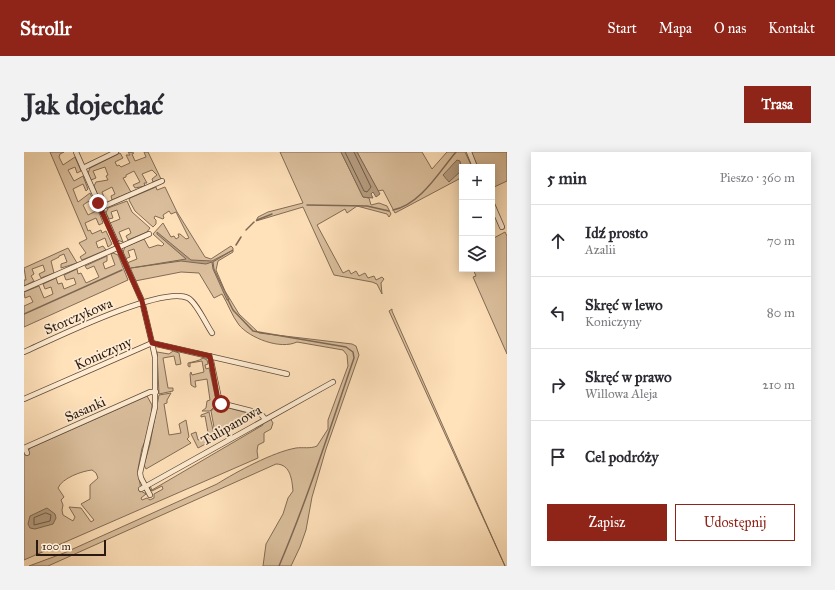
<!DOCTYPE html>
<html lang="pl">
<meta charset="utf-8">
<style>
:root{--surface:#fff;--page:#f2f2f3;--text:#2b2b33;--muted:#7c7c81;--line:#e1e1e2;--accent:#8f2418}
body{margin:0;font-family:"IM FELL Great Primer",serif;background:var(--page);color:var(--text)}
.controls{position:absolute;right:12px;top:12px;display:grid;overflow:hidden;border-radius:0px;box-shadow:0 2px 10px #0003}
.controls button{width:36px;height:36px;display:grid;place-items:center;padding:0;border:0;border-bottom:1px solid var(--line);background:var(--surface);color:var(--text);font:20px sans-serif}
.scale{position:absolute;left:12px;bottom:10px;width:70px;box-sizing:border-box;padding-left:4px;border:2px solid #291910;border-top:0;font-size:11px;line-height:14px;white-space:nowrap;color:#291910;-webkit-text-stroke:3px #ffecd2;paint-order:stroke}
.stop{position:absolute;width:12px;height:12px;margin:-9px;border:3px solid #8f2418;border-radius:50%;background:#fff}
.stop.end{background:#8f2418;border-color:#fff;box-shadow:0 1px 4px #0008}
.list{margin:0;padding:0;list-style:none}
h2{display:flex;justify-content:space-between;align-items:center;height:52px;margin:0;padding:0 16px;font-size:17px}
h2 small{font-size:13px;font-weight:400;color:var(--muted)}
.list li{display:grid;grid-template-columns:26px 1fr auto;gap:12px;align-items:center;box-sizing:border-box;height:72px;padding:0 16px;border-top:1px solid var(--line)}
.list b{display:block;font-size:15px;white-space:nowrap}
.list p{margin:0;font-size:13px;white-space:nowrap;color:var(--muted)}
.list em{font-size:13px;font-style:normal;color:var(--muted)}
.actions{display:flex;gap:8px;padding:12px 16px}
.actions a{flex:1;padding:9px 0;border:1px solid var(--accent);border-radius:0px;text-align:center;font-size:14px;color:var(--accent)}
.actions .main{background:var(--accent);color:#fff}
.icon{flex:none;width:22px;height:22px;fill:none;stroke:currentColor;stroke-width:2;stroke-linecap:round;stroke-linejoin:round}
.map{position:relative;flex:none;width:483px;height:414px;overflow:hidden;border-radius:0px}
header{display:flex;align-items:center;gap:24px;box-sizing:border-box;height:56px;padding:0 20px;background:var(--accent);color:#fff}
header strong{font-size:19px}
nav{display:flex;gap:22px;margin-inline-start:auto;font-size:14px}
.intro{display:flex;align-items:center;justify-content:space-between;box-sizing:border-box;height:96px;padding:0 24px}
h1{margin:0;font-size:28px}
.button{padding:10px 18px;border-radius:0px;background:var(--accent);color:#fff;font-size:14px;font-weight:700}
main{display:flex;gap:24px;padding:0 24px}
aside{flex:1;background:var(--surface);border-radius:0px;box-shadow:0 2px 10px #0003}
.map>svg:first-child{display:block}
.green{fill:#dbbf9d;stroke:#826c56;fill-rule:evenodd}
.water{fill:#b69d80;stroke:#7e6853}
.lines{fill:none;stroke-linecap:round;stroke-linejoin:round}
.shore{stroke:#705b48;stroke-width:1}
.stream{stroke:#7e6853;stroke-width:1.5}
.street-casing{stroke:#5e4b3a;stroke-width:6}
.street{stroke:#ffecd2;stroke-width:4.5}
.route{stroke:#8f2418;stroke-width:5}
.labels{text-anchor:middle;stroke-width:3.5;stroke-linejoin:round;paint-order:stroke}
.street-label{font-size:14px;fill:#291910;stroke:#ffecd2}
</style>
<header>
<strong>Strollr</strong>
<nav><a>Start</a><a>Mapa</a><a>O nas</a><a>Kontakt</a></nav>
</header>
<div class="intro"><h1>Jak dojechać</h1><a class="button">Trasa</a></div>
<main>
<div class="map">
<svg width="483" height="414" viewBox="0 0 483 414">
<rect width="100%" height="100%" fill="#ffe1ba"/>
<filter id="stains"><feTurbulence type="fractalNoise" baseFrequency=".005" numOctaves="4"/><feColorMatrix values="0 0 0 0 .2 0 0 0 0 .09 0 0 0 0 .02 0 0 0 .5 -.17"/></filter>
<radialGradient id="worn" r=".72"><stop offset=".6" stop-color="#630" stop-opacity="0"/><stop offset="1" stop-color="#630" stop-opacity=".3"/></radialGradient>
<g class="green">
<polygon points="26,0 40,0 36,2 35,5 39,13 51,5 57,19 53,21 51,15 44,18 50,29 59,24 64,37 62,39 59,32 49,37 54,50 66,41 72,55 69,56 65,49 59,53 64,63 74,58 79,71 75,73 72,66 61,71 64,79 66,78 68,82 77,78 78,81 82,79 88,92 84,95 81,86 72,90 74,96 79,94 82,98 58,108 56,105 62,101 55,91 63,87"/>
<polygon points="104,0 110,1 108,2 111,9 122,5 120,0 124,0 137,27 129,30 128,27 133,23 128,18 118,22 123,31 120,31 121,34 111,36 109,33 116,30 110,19 102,23 102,25 99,26 107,40 88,48 87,44 91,42 88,35 78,40 82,50 76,49 70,34 72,30 84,28 82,24 84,23 81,15 69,19 72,26 67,28 64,21 66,16 96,1 99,6 91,10 93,14 95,13 97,15 106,11 102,3 106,3"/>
<polygon points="256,0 317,0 339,45 345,46 347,53 355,51 363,54 367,62 365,65 363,62 333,54 323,61 321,57 293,73 319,121 325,118 327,122 332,119 335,124 341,121 344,126 350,124 352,128 358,125 360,127 357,131 358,142 353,132 348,130 310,123 279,55 232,69 234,65 244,60 279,51"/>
<polygon points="333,0 398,0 408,17 423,0 441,0 448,15 445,13 438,15 438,22 435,27 371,61 359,38 354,39"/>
<polygon points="447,0 483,0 483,29 468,36 468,15 454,15"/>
<path d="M132,35L133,38L141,35L153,60L181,105L187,107L207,94L209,96V100L194,109L192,118L201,139L215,162L235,181L328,192L332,194L335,203L302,297L288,345L282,378L276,395L267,414H239L242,392L259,362L264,346L269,339C268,329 267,312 252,312L24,414H5L40,401L193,332C212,320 249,300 272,296C279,295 286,297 293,294L304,277V268L324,214L323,203L319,198L273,190C256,198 226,186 215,173C208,164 204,152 198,142L190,146L175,121L157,120L111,129L103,111L113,107L110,97L104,99L106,105L101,107L99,100L101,95L120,87L125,96L134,93L138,94L140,92L129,82L139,71L147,85L150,84L152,87L155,85L154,82H156L162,87L165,86L152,60L147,62L145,59L139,63L140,66L139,67L131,64L130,66L132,68V72L129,75L111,59L105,48L106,46Z"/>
<polygon points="103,49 108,60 126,76 123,80 104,88 102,84 107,81 105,76 95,80 99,90 93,88 86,71 96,67 93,58 87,60 89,66 85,67 82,61 84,56"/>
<polygon points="481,80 483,84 483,202 449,125 452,124 449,117 468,117 468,87"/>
<polygon points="44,96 53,111 37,116 37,112 43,110 40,102 35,104 35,105 27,109 30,121 17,126 15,122 21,119 19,113 8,117 10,122 7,124 10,129 0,134 0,128 2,128 0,116"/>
<polygon points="89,101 94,103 104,128 0,175 0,154 9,150 6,144 1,146 0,140 15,134 20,146 29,142 27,135 21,137 19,132 32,126 34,132 38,131 40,137 52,132 50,126 42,128 40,123 53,117 54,122 57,121 62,131 75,125 70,114 63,117 61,114 83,104 83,109 79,111 81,117 91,113 87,102"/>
<polygon points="368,157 368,159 481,414 365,159"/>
<polygon points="149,199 155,201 157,212 152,213 150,204 139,206 144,236 149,236 149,239 135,242 133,200 145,202"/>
<path d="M179,206L183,208L184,212L181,213L182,217L185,216L193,252L186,259H178L182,256L183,249L186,248L183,227L171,229L172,235H170L167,233L166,222L167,220L168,223L180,220L178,209L166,211V215L164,214V211C168,210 175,209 179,206Z"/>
<polygon points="147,241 143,248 143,251 140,252 145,283 157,281 155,272 162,268 165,285 163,287 167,291 122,317 120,313 126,292 135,243"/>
<path d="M123,244L128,253L127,267L122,287L118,296L114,317L117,339L122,342L117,346L118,348L123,346L126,348L130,346V342L139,337L138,334L128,339L125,336L126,334L128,338L239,273L238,270L246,266L249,271L247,277L240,281V290L234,293L233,299L234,306L0,408V299L3,301L6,296ZM68,318L72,321L74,326L66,333V347L57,352L70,368L67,370L57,356L45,355L51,365L49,369L39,363L38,358L39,353L37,348L40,345L34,336C38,326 58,319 68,318Z"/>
<polygon points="194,253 231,263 232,264 192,286 187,259"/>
<polygon points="185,260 191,287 174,296 167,282 172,280 174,288 185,286 181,264 177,265 177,263"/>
</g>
<g class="water">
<polygon points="317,0 333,0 356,42 352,45 349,40 347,42 349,46 339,45"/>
<polygon points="433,8 436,9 438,18 425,30 419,23"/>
<polygon points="133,80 167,108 188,109 209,98 189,110 190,117 205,148 203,148 189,117 188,110 182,112 157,109 107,116 162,107 133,82"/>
<polygon points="23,356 31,362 32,366 29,372 11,377 6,376 4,372 6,364"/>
</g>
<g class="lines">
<g class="shore">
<polyline points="321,0 340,39 343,40 347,35 330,0"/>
<polygon points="22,361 27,363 26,369 10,373 10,366"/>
</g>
<g class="stream">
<polyline points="283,53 343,54 365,59"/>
<path d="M369,58C396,53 415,20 432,0"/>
<polyline points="233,68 248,62"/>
<polyline points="222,78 230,70"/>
<polyline points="212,93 217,85"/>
<path d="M204,148L209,158L229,179L322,195L329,200L330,206C306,276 284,346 255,414"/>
<polyline points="0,162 98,118"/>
</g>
<g class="street-casing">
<g id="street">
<polyline points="52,0 118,149 128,191 131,205 131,255 116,321 117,326 126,343"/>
<polyline points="445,0 451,15"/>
<polyline points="59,16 92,0"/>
<polyline points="468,52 478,75"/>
<polyline points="76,56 138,29"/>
<polyline points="0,137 125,82"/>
<path d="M0,200C29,187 138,133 164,146C172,150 182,172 188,181"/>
<polyline points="186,204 196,251 236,261 241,267"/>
<polyline points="0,247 128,191 263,222"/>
<polyline points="0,296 126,240 132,240"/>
<polyline points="1,296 3,301"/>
<polyline points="117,337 309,230"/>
</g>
</g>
<use href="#street" class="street"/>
</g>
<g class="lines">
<polyline class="route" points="74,51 118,149 128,191 186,204 194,248 197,252"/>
</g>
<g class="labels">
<g class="street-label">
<text transform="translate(54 164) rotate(-23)" y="5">Storczykowa</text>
<text transform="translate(79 201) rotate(-24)" y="5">Koniczyny</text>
<text transform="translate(61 257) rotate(-24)" y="5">Sasanki</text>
<text transform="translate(207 273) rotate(-30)" y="5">Tulipanowa</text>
</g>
</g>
<rect width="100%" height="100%" filter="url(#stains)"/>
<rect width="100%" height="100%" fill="url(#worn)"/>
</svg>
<div class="controls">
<button>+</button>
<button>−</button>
<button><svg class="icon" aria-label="layers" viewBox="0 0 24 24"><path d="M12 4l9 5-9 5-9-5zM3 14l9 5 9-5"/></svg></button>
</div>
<div class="scale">100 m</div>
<div class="stop" style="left:197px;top:252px"></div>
<div class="stop end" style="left:74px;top:51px"></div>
</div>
<aside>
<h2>5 min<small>Pieszo · 360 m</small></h2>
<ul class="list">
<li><svg class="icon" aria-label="ahead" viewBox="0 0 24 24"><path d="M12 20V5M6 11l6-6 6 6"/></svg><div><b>Idź prosto</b><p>Azalii</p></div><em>70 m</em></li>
<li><svg class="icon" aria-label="left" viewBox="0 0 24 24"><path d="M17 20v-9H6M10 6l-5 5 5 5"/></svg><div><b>Skręć w lewo</b><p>Koniczyny</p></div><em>80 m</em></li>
<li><svg class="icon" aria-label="right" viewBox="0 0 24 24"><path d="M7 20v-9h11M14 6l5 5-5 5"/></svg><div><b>Skręć w prawo</b><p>Willowa Aleja</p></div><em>210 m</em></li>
<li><svg class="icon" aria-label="arrive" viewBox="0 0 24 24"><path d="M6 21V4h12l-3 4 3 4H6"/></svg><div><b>Cel podróży</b></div></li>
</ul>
<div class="actions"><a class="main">Zapisz</a><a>Udostępnij</a></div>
</aside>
</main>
